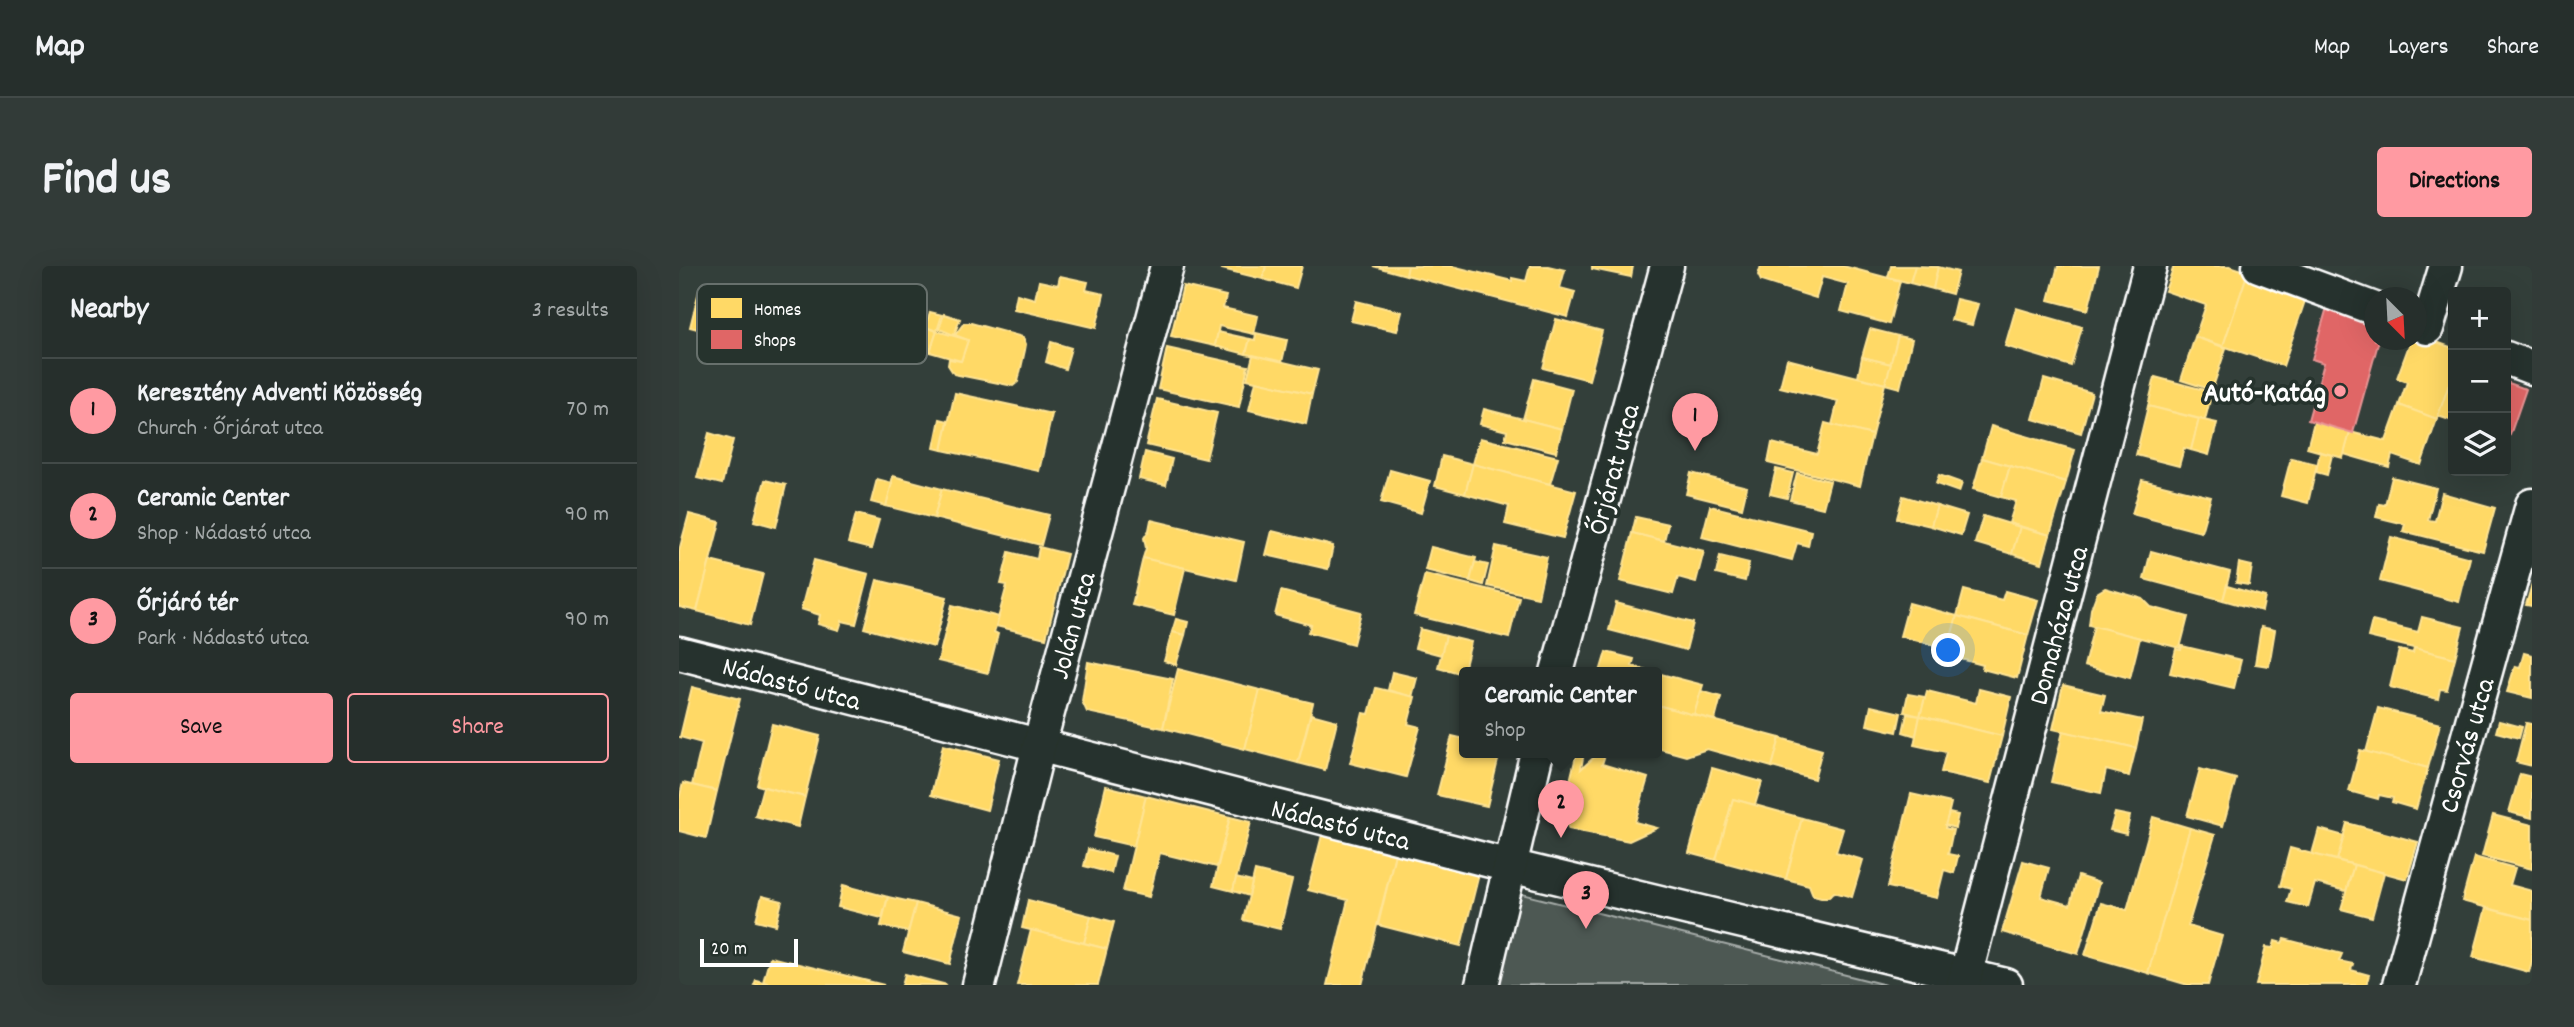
<!DOCTYPE html>
<meta charset="utf-8">
<style>
:root{--surface:#262f2c;--page:#323b38;--text:#f1f3f6;--muted:#a4a9a9;--line:#424a48;--accent:#ff9aa2}
body{margin:0;font-family:Dekko,sans-serif;background:var(--page);color:var(--text)}
.controls{position:absolute;right:21px;top:21px;display:grid;overflow:hidden;border-radius:7px;box-shadow:0 7px 28px #0002}
.controls button{width:63px;height:63px;display:grid;place-items:center;padding:0;border:0;border-bottom:2px solid var(--line);background:var(--surface);color:var(--text);font:35px sans-serif}
.compass{position:absolute;left:1685px;top:21px;width:63px;height:63px;border-radius:50%;background:var(--surface);box-shadow:0 7px 28px #0002;rotate:156deg}
.scale{position:absolute;left:21px;bottom:18px;width:98px;box-sizing:border-box;padding-left:7px;border:4px solid #fff;border-top:0;font-size:19px;line-height:24px;white-space:nowrap;color:#fff;-webkit-text-stroke:5px #26332d;paint-order:stroke}
.you{position:absolute;left:1270px;top:385px;width:24px;height:24px;margin:-18px;border:5px solid #fff;border-radius:50%;background:#1a73e8;box-shadow:0 0 0 10px #1a73e833}
.badge{display:grid;place-items:center;width:46px;height:46px;border-radius:50%;background:var(--accent);color:#111;font-size:23px;font-weight:700}
.pin{position:absolute;translate:-50% -58px;filter:drop-shadow(0 2px 4px #0008)}
.pin::after{content:'';position:absolute;top:37px;width:24px;height:21px;background:inherit;clip-path:polygon(0 0,100% 0,50% 100%)}
.popup{position:absolute;left:780px;top:401px;width:203px;height:91px;box-sizing:border-box;display:grid;place-content:center;border-radius:7px;background:var(--surface);filter:drop-shadow(0 2px 5px #0005);font-size:23px;white-space:nowrap;color:var(--muted)}
.popup b{font-size:26px;color:var(--text)}
.popup::after{content:'';position:absolute;left:50%;top:100%;margin-left:-14px;border:14px solid transparent;border-top-color:var(--surface)}
.list{margin:0;padding:0;list-style:none}
h2{display:flex;justify-content:space-between;align-items:center;height:91px;margin:0;padding:0 28px;font-size:30px}
h2 small{font-size:23px;font-weight:400;color:var(--muted)}
.list li{display:grid;grid-template-columns:46px 1fr auto;gap:21px;align-items:center;box-sizing:border-box;height:105px;padding:0 28px;border-top:2px solid var(--line)}
.list b{display:block;font-size:26px;white-space:nowrap}
.list p{margin:0;font-size:23px;white-space:nowrap;color:var(--muted)}
.list em{font-size:23px;font-style:normal;color:var(--muted)}
.actions{display:flex;gap:14px;padding:21px 28px}
.actions a{flex:1;padding:16px 0;border:2px solid var(--accent);border-radius:7px;text-align:center;font-size:24px;color:var(--accent)}
.actions .main{background:var(--accent);color:#111}
.icon{flex:none;width:38px;height:38px;fill:none;stroke:currentColor;stroke-width:2;stroke-linecap:round;stroke-linejoin:round}
.map{position:relative;flex:none;width:1853px;height:719px;overflow:hidden;border-radius:7px}
header{display:flex;align-items:center;gap:42px;box-sizing:border-box;height:98px;padding:0 35px;background:var(--surface);border-bottom:2px solid var(--line)}
header strong{font-size:33px}
nav{display:flex;gap:38px;margin-inline-start:auto;font-size:24px}
.intro{display:flex;align-items:center;justify-content:space-between;box-sizing:border-box;height:168px;padding:0 42px}
h1{margin:0;font-size:49px}
.button{padding:18px 32px;border-radius:7px;background:var(--accent);color:#111;font-size:24px;font-weight:700}
main{display:flex;gap:42px;padding:0 42px}
aside{flex:1;background:var(--surface);border-radius:7px;box-shadow:0 7px 28px #0002}
.map>svg:first-child{display:block}
.green{fill:#4d5853;stroke:#a6aca9;stroke-width:2}
.homes{fill:#ffd966;stroke:#ffe494;stroke-width:2}
.shops{fill:#e06666;stroke:#e99494;stroke-width:2}
.lines{fill:none;stroke-linecap:round;stroke-linejoin:round}
.street-casing{stroke:#fff;stroke-width:37}
.street{stroke:#26332d;stroke-width:32}
.poi-dot{fill:#ff9aa2;stroke:#26332d;stroke-width:2.5}
.labels{text-anchor:middle;stroke-width:7;stroke-linejoin:round;paint-order:stroke}
.poi-label{font-size:28px;font-weight:bold;fill:#fff;stroke:#26332d;text-anchor:end}
.street-label{font-size:28px;fill:#fff;stroke:#26332d}
.key{fill:#26332d;stroke:#67706c;stroke-width:2}
.key-label{font-size:19px;fill:#fff}
</style>
<header>
<strong>Map</strong>
<nav><a>Map</a><a>Layers</a><a>Share</a></nav>
</header>
<div class="intro"><h1>Find us</h1><a class="button">Directions</a></div>
<main>
<aside>
<h2>Nearby<small>3 results</small></h2>
<ul class="list">
<li><span class="badge">1</span><div><b>Keresztény Adventi Közösség</b><p>Church · Őrjárat utca</p></div><em>70 m</em></li>
<li><span class="badge">2</span><div><b>Ceramic Center</b><p>Shop · Nádastó utca</p></div><em>90 m</em></li>
<li><span class="badge">3</span><div><b>Őrjáró tér</b><p>Park · Nádastó utca</p></div><em>90 m</em></li>
</ul>
<div class="actions"><a class="main">Save</a><a>Share</a></div>
</aside>
<div class="map">
<svg width="1853" height="719" viewBox="0 0 1853 719">
<rect width="100%" height="100%" fill="#333f3a"/>
<filter id="ink" filterUnits="userSpaceOnUse"><feTurbulence type="fractalNoise" baseFrequency=".0143" numOctaves="2"/><feDisplacementMap in="SourceGraphic" scale="14" xChannelSelector="R" yChannelSelector="G"/><feConvolveMatrix kernelMatrix="1 2 1 2 8 2 1 2 1" color-interpolation-filters="sRGB"/></filter>
<g filter="url(#ink)">
<polygon class="green" points="839,627 1207,719 817,719"/>
<g class="homes">
<polygon points="544,0 587,0 584,13 543,3"/>
<polygon points="587,0 623,0 617,22 584,13"/>
<polygon points="694,0 729,0 727,9"/>
<polygon points="729,0 773,0 833,15 833,12 847,15 851,0 869,0 886,4 881,22 896,26 889,51 727,9"/>
<polygon points="913,0 954,0 952,11 913,3"/>
<polygon points="1082,0 1164,0 1221,15 1210,58 1162,45 1169,18 1143,11 1137,32 1082,15 1079,9"/>
<polygon points="1212,0 1236,0 1231,17 1209,11"/>
<polygon points="1236,0 1259,1 1254,23 1231,17"/>
<polygon points="1379,0 1420,0 1409,44 1370,34"/>
<polygon points="1495,0 1551,0 1569,6 1544,80 1516,71 1527,39 1486,25"/>
<polygon points="1259,1 1279,6 1273,28 1254,23"/>
<polygon points="1569,6 1629,26 1604,100 1544,80"/>
<polygon points="381,10 409,16 407,24 425,28 417,62 335,43 338,28 356,33 360,15 379,19"/>
<polygon points="504,20 547,30 544,42 579,50 575,68 540,60 536,80 492,70"/>
<polygon points="20,25 40,30 30,66 11,61"/>
<polygon points="1277,33 1299,38 1293,59 1272,54"/>
<polygon points="677,35 723,46 718,65 672,55"/>
<polygon points="1337,42 1403,61 1392,100 1326,80"/>
<polygon points="251,46 263,49 258,65 246,61"/>
<polygon points="265,48 281,53 275,69 260,63"/>
<polygon points="877,53 923,65 910,114 864,102"/>
<polygon points="38,56 82,67 76,87 33,77"/>
<polygon points="232,56 258,65 251,86 225,78"/>
<polygon points="285,57 292,57 344,71 347,78 346,84 339,116 334,120 275,108 269,99 270,93 282,95 289,74 276,69"/>
<polygon points="1191,63 1219,70 1212,98 1183,91"/>
<polygon points="258,65 289,74 282,95 251,86"/>
<polygon points="539,66 571,73 567,88 536,80"/>
<polygon points="577,67 608,74 603,96 567,88 571,73 576,74"/>
<polygon points="1738,69 1774,82 1774,107 1758,153 1720,139 1728,116 1718,112 1732,74 1738,74"/>
<polygon points="1219,70 1233,73 1221,122 1206,118"/>
<polygon points="1516,71 1547,82 1533,124 1502,114"/>
<polygon points="372,76 392,82 386,103 367,96"/>
<polygon points="488,82 569,100 560,141 479,123"/>
<polygon points="574,89 639,104 633,128 568,113"/>
<polygon points="1183,91 1212,98 1206,118 1179,111"/>
<polygon points="1108,93 1206,118 1193,169 1153,159 1159,135 1101,121"/>
<polygon points="1774,107 1774,155 1759,150"/>
<polygon points="1476,111 1533,126 1526,154 1469,140"/>
<polygon points="855,113 893,123 883,163 844,153"/>
<polygon points="1365,113 1413,127 1402,167 1354,153"/>
<polygon points="577,115 633,128 627,158 570,144"/>
<polygon points="276,127 373,148 360,205 263,184"/>
<polygon points="478,133 538,147 527,193 467,179"/>
<polygon points="1720,139 1758,153 1742,199 1713,189 1710,201 1665,188 1671,166 1707,175"/>
<polygon points="1469,140 1520,153 1512,184 1505,182 1500,200 1457,189"/>
<polygon points="805,143 883,163 877,186 826,173 828,165 801,158"/>
<polygon points="261,153 269,155 263,184 255,182"/>
<polygon points="1520,153 1538,157 1530,189 1512,184"/>
<polygon points="1635,156 1671,166 1664,192 1628,182"/>
<polygon points="1146,157 1193,169 1181,220 1089,197 1093,177 1138,188"/>
<polygon points="1312,160 1396,184 1387,216 1303,192"/>
<polygon points="30,167 54,174 43,218 18,212"/>
<polygon points="801,172 879,191 871,218 794,198"/>
<polygon points="466,186 493,193 487,219 460,213"/>
<polygon points="1641,186 1653,189 1648,209 1637,206"/>
<polygon points="763,190 794,198 786,228 756,220"/>
<polygon points="1303,192 1331,200 1322,231 1294,223"/>
<polygon points="1612,192 1638,198 1629,237 1602,230"/>
<polygon points="794,198 897,225 884,272 826,258 830,240 786,228"/>
<polygon points="1331,200 1387,216 1371,269 1330,257 1337,235 1322,231"/>
<polygon points="1097,203 1114,207 1108,232 1091,228"/>
<polygon points="711,204 751,215 742,247 702,236"/>
<polygon points="1012,207 1068,221 1063,242 1007,228"/>
<polygon points="1118,207 1151,215 1144,242 1111,234"/>
<polygon points="1260,209 1283,217 1280,226 1257,218"/>
<polygon points="214,210 263,223 255,252 207,240"/>
<polygon points="1713,211 1757,222 1749,254 1756,255 1763,227 1816,242 1804,285 1724,265 1726,258 1697,251 1700,238 1706,239"/>
<polygon points="198,213 213,217 207,240 192,236"/>
<polygon points="86,214 107,219 97,261 75,255"/>
<polygon points="1463,214 1532,231 1522,266 1453,248"/>
<polygon points="263,223 370,249 362,279 255,252"/>
<polygon points="1224,230 1258,240 1252,260 1218,252"/>
<polygon points="1031,240 1132,265 1129,280 1118,277 1113,294 1023,271"/>
<polygon points="1258,240 1288,249 1282,269 1252,260"/>
<polygon points="10,248 41,256 18,345 0,341 0,285"/>
<polygon points="177,248 200,254 192,283 169,277"/>
<polygon points="1304,250 1341,261 1333,288 1296,277"/>
<polygon points="957,251 989,258 985,275 953,267"/>
<polygon points="472,254 565,276 557,314 464,292 467,282 465,272 470,264"/>
<polygon points="1341,261 1371,269 1363,297 1333,288"/>
<polygon points="593,265 654,280 649,303 587,289"/>
<polygon points="953,267 1025,285 1017,316 999,311 994,328 941,315"/>
<polygon points="1712,271 1791,292 1780,336 1701,315"/>
<polygon points="817,280 868,291 859,331 808,320"/>
<polygon points="360,281 388,288 367,372 317,360 328,319 322,318 330,286 358,293"/>
<polygon points="752,281 797,292 791,315 746,304"/>
<polygon points="1472,285 1551,306 1544,334 1465,313"/>
<polygon points="1041,290 1070,297 1066,315 1037,308"/>
<polygon points="464,292 506,302 495,349 453,339"/>
<polygon points="135,294 190,308 177,358 163,355 160,364 139,358 141,349 122,343"/>
<polygon points="31,295 84,308 71,359 18,345"/>
<polygon points="796,296 809,299 804,319 791,315"/>
<polygon points="1560,297 1573,300 1570,319 1557,317"/>
<polygon points="746,308 840,331 830,372 735,349"/>
<polygon points="198,314 268,331 255,381 185,362"/>
<polygon points="1853,318 1853,340 1847,339"/>
<polygon points="1548,320 1586,331 1583,345 1544,334"/>
<polygon points="1426,322 1464,333 1472,341 1509,351 1501,382 1410,359 1412,343 1418,327"/>
<polygon points="1285,324 1323,334 1326,325 1359,334 1349,369 1278,350"/>
<polygon points="602,325 682,346 674,378 629,366 632,359 596,349"/>
<polygon points="937,337 1014,357 1007,384 930,364"/>
<polygon points="1230,337 1278,350 1269,383 1221,370"/>
<polygon points="273,339 320,351 315,366 319,368 309,407 259,395"/>
<polygon points="1278,350 1349,369 1338,412 1303,403 1304,399 1267,389"/>
<polygon points="1743,351 1784,361 1776,392 1689,371 1693,355 1739,366"/>
<polygon points="497,353 509,356 506,369 493,366"/>
<polygon points="1415,360 1461,372 1451,412 1405,400"/>
<polygon points="1582,361 1596,364 1590,400 1576,398"/>
<polygon points="741,363 767,370 762,389 736,382"/>
<polygon points="493,366 506,369 497,399 485,395"/>
<polygon points="767,370 792,376 784,408 759,401"/>
<polygon points="1503,380 1562,394 1555,422 1491,407 1497,383 1502,384"/>
<polygon points="1735,382 1776,392 1768,424 1761,423 1759,433 1711,421 1720,384 1734,387"/>
<polygon points="927,386 955,393 953,400 975,406 921,406"/>
<polygon points="1845,387 1853,389 1853,432 1828,426 1836,400 1841,401"/>
<polygon points="409,396 494,413 484,462 408,446 403,435"/>
<polygon points="499,403 581,424 566,483 484,462"/>
<polygon points="713,406 738,412 733,431 709,424"/>
<polygon points="978,407 1024,419 1015,449 978,439"/>
<polygon points="1384,419 1426,429 1422,445 1463,454 1457,482 1374,463"/>
<polygon points="13,421 61,433 38,525 13,519 23,477 1,471"/>
<polygon points="697,422 736,431 729,458 741,461 727,511 671,497 684,447 690,448"/>
<polygon points="1300,423 1332,431 1323,470 1241,450 1248,425 1297,437"/>
<polygon points="581,424 634,437 619,497 566,483"/>
<polygon points="1022,425 1042,431 1036,454 1015,449"/>
<polygon points="1229,428 1246,431 1241,450 1225,446"/>
<polygon points="978,439 1101,472 1093,501 1028,483 1007,490 978,482"/>
<polygon points="1192,440 1222,447 1218,466 1188,459"/>
<polygon points="1699,442 1761,458 1749,502 1687,486"/>
<polygon points="632,448 658,455 646,504 619,497"/>
<polygon points="1228,448 1241,450 1237,470 1224,466"/>
<polygon points="1241,450 1323,470 1311,517 1262,506 1267,486 1235,479"/>
<polygon points="1820,455 1843,461 1840,472 1817,466"/>
<polygon points="1847,457 1853,458 1853,500 1837,496"/>
<polygon points="93,458 141,470 126,531 78,519"/>
<polygon points="1384,465 1457,482 1450,510 1427,504 1422,527 1372,516"/>
<polygon points="773,470 786,473 786,486 821,486 808,540 758,529"/>
<polygon points="1101,472 1143,484 1135,513 1093,501"/>
<polygon points="264,479 320,493 308,544 252,529"/>
<polygon points="1681,484 1749,502 1737,543 1713,536 1714,532 1700,529 1699,533 1670,525"/>
<polygon points="898,486 905,486 902,503 921,486 927,486 923,498 969,512 956,556 978,562 950,575 890,563 883,548"/>
<polygon points="1033,502 1083,516 1076,539 1054,533 1037,594 1010,587"/>
<polygon points="1521,503 1557,513 1544,560 1508,550"/>
<polygon points="1841,508 1853,511 1853,552 1830,546"/>
<polygon points="4,517 38,525 27,572 0,565 0,533"/>
<polygon points="427,520 467,530 455,580 415,571"/>
<polygon points="84,521 126,531 119,561 76,550"/>
<polygon points="1232,528 1272,537 1266,562 1274,564 1269,588 1279,590 1275,607 1265,604 1258,632 1209,621"/>
<polygon points="467,530 551,551 538,601 481,587 470,631 444,625"/>
<polygon points="1054,533 1123,552 1107,613 1037,594"/>
<polygon points="1270,547 1279,549 1276,562 1266,559"/>
<polygon points="1436,547 1451,550 1447,568 1431,564"/>
<polygon points="1814,549 1853,559 1853,603 1803,590"/>
<polygon points="551,551 572,556 554,625 534,620"/>
<polygon points="1474,551 1511,562 1469,707 1406,689 1422,637 1448,644"/>
<polygon points="1123,552 1164,563 1157,586 1184,594 1173,631 1155,626 1150,631 1142,631 1134,629 1130,619 1107,613"/>
<polygon points="1668,557 1739,576 1728,613 1658,594"/>
<polygon points="1511,562 1536,569 1509,660 1543,670 1529,719 1509,719 1469,707"/>
<polygon points="1640,563 1665,570 1658,594 1633,588"/>
<polygon points="643,569 716,588 683,719 648,719 669,634 629,624"/>
<polygon points="1611,582 1675,599 1667,625 1636,617 1629,641 1608,636 1612,623 1601,620"/>
<polygon points="409,583 436,590 432,607 405,600"/>
<polygon points="716,588 800,608 782,680 699,659"/>
<polygon points="1795,591 1836,602 1831,619 1853,625 1853,654 1783,635"/>
<polygon points="1344,595 1370,602 1362,631 1391,639 1399,610 1420,617 1399,688 1323,666"/>
<polygon points="1675,599 1705,607 1693,651 1662,643"/>
<polygon points="576,605 613,614 601,663 564,654"/>
<polygon points="557,612 573,616 570,630 554,625"/>
<polygon points="164,619 209,631 203,652 159,641"/>
<polygon points="83,630 103,635 97,659 77,654"/>
<polygon points="209,631 237,637 229,666 202,660"/>
<polygon points="349,634 412,650 405,677 343,662"/>
<polygon points="237,637 283,649 271,698 224,686"/>
<polygon points="1807,642 1853,654 1853,695 1850,706 1794,691"/>
<polygon points="412,650 435,656 428,683 405,677"/>
<polygon points="352,664 428,683 419,719 338,719"/>
<polygon points="1605,673 1663,688 1660,695 1674,698 1672,704 1690,709 1687,719 1577,719 1587,681 1594,682 1596,675 1603,677"/>
<polygon points="91,691 205,719 97,719 84,716"/>
<polygon points="226,708 268,719 223,719"/>
<polygon points="77,714 84,716 97,719 75,719"/>
</g>
<g class="shops">
<polygon points="1649,38 1696,51 1696,74 1700,74 1674,167 1629,154 1645,97 1633,93"/>
<polygon points="1827,116 1847,123 1831,169 1827,168"/>
</g>
<g class="lines">
<g class="street-casing">
<g id="street">
<polyline points="1580,0 1696,43"/>
<polyline points="1748,62 1767,0"/>
<polyline points="1827,92 1853,102"/>
<polyline points="0,387 831,600 1327,719"/>
<polyline points="878,406 988,0"/>
<polyline points="300,719 360,480 488,0"/>
<polyline points="803,719 858,486"/>
<polyline points="1284,719 1471,0"/>
<polyline points="1720,719 1853,239"/>
</g>
</g>
<use href="#street" class="street"/>
</g>
</g>
<circle class="poi-dot" cx="1661" cy="125" r="7"/>
<g class="labels">
<g class="poi-label">
<text x="1647" y="135">Autó-Katág</text>
</g>
<g class="street-label">
<text transform="translate(933 203) rotate(-75)" y="10">Őrjárat utca</text>
<text transform="translate(392 359) rotate(-75)" y="10">Jolán utca</text>
<text transform="translate(1378 359) rotate(-75)" y="10">Domaháza utca</text>
<text transform="translate(113 416) rotate(15)" y="10">Nádastó utca</text>
<text transform="translate(1786 479) rotate(-74)" y="10">Csorvás utca</text>
<text transform="translate(662 557) rotate(14)" y="10">Nádastó utca</text>
</g>
</g>
<rect x="18" y="18" width="230" height="80" rx="10" class="key"/>
<rect x="32" y="32" width="31" height="20" fill="#ffd966"/>
<rect x="32" y="64" width="31" height="19" fill="#e06666"/>
<g class="key-label">
<text x="75" y="49">Homes</text>
<text x="75" y="80">Shops</text>
</g>
</svg>
<div class="controls">
<button>+</button>
<button>−</button>
<button><svg class="icon" aria-label="layers" viewBox="0 0 24 24"><path d="M12 4l9 5-9 5-9-5zM3 14l9 5 9-5"/></svg></button>
</div>
<svg class="compass" viewBox="-18 -18 36 36"><path d="M0-13l5 13h-10z" fill="#e53935"/><path d="M0 13l5-13h-10z" fill="#a4a9a9"/></svg>
<div class="scale">20 m</div>
<div class="you"></div>
<div class="pin badge" style="left:1016px;top:185px">1</div>
<div class="pin badge" style="left:882px;top:572px">2</div>
<div class="popup"><b>Ceramic Center</b>Shop</div>
<div class="pin badge" style="left:907px;top:663px">3</div>
</div>
</main>
